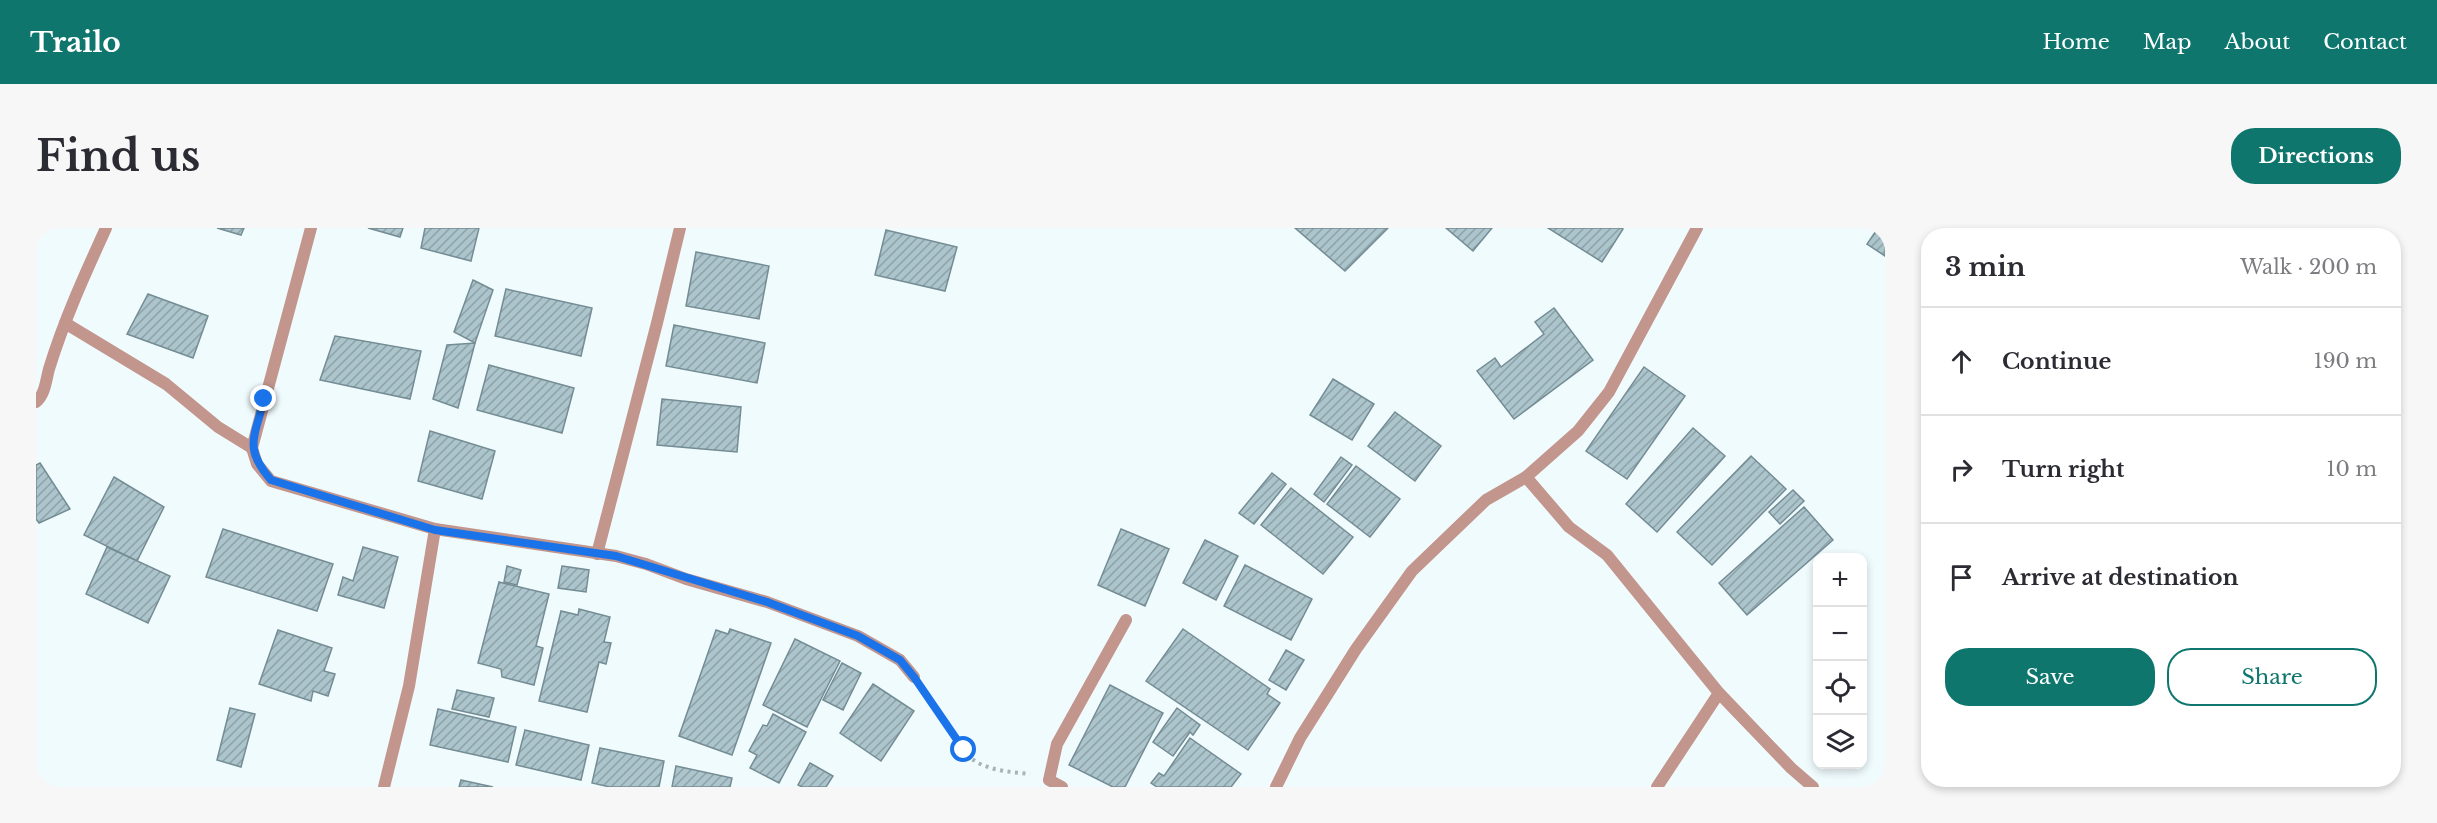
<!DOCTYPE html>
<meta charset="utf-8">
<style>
:root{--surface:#fff;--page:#f7f7f7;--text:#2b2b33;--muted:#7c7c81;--line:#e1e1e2;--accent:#0f766e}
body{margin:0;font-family:"Libre Baskerville",serif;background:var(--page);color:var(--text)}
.controls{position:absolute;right:18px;bottom:18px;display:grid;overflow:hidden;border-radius:12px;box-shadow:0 3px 9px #0003}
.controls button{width:54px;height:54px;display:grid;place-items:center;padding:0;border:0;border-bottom:2px solid var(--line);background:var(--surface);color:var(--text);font:30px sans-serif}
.stop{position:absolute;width:18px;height:18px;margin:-14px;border:4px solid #1a73e8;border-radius:50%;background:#fff}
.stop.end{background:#1a73e8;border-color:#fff;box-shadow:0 2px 6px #0008}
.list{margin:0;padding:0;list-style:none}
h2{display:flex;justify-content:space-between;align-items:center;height:78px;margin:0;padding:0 24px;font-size:26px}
h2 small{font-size:20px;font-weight:400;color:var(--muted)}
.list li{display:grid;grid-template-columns:39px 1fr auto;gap:18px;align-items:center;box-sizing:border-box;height:108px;padding:0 24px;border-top:2px solid var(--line)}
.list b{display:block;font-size:22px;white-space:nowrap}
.list em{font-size:20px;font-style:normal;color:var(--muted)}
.actions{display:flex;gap:12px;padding:18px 24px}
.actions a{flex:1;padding:14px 0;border:2px solid var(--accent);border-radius:24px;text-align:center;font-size:21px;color:var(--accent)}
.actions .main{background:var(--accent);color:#fff}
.icon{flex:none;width:33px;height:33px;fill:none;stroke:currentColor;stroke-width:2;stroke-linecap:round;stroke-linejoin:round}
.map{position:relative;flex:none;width:1849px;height:559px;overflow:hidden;border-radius:24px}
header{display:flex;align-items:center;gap:36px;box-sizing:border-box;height:84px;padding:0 30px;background:var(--accent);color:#fff}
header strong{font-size:28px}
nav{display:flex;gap:33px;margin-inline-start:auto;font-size:21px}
.intro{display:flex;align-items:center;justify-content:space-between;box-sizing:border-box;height:144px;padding:0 36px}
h1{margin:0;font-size:42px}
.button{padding:15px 27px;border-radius:24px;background:var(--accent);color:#fff;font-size:21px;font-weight:700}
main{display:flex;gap:36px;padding:0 36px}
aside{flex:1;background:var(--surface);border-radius:24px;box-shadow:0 3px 9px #0003}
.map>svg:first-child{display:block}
.building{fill:url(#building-hatch);stroke:#748c93;stroke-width:1.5}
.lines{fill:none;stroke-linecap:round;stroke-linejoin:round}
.path{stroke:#a9b4b6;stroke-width:4;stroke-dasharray:3 4.5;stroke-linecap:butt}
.street{stroke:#c2958d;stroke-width:12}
.route{stroke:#1a73e8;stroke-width:8}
</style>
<header>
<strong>Trailo</strong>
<nav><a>Home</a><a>Map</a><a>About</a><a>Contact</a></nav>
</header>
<div class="intro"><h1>Find us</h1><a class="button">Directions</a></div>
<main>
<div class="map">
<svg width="1849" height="559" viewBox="0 0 1849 559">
<defs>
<pattern id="building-hatch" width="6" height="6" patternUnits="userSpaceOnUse" patternTransform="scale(1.5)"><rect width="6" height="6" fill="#acc5cc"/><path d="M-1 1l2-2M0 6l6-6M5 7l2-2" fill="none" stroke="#8da1a7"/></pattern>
</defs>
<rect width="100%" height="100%" fill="#f0fbfe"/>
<g class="building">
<polygon points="181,0 208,0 205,7"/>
<polygon points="332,0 367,0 364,9"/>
<polygon points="389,0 443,0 435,33 385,20"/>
<polygon points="1259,0 1352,0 1309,43"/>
<polygon points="1410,0 1456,0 1437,23"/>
<polygon points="1512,0 1585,0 1587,1 1566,34"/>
<polygon points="1842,0 1849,0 1849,28 1831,16"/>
<polygon points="850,2 921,19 909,63 839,47"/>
<polygon points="660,24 733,38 723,91 650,78"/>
<polygon points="437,52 457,62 439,115 418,104"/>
<polygon points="470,61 556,80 545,128 459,108"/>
<polygon points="112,66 172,88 157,130 91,106"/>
<polygon points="1518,80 1557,132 1478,191 1441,143 1459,130 1465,139 1508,106 1499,94"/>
<polygon points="638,97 729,115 721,155 630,138"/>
<polygon points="299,108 385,123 374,171 284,152"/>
<polygon points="439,115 422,180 397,171 411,117"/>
<polygon points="453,137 538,160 526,205 441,182"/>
<polygon points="1608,139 1649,168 1591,251 1550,223"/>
<polygon points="1297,151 1338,176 1316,212 1274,187"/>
<polygon points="626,171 705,179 701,224 621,217"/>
<polygon points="1359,184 1405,218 1379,253 1332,218"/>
<polygon points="1657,200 1689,228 1621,304 1590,276"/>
<polygon points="394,203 459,223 446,271 382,253"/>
<polygon points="1715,228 1750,261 1676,337 1641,304"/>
<polygon points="1305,229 1316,237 1288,274 1278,266"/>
<polygon points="4,235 34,281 3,295 0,291 0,237"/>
<polygon points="1320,238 1364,271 1334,309 1291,276"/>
<polygon points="1236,245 1250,256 1218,296 1203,285"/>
<polygon points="78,249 128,279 101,333 48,307"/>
<polygon points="1255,260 1317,309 1287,346 1225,297"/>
<polygon points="1757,262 1768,273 1744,296 1733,284"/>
<polygon points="1768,279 1797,312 1711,387 1683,355"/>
<polygon points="187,301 297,336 281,383 170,349"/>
<polygon points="1085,301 1133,321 1109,378 1062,357"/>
<polygon points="1169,312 1202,328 1180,372 1147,355"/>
<polygon points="71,319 134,348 112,395 50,366"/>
<polygon points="327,319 362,329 348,380 302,367 307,349 317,353"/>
<polygon points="1209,337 1276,371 1255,412 1188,378"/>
<polygon points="471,338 485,342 481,357 468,354"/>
<polygon points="526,338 553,342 550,364 522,360"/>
<polygon points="463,354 513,366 500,418 507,420 498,457 466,449 465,441 442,435"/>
<polygon points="543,381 574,389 568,414 575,415 570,436 563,434 551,484 503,473 525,383 542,387"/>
<polygon points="694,401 735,415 696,527 643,508 680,402 692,406"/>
<polygon points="1147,401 1234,461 1231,466 1244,475 1212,522 1110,453"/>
<polygon points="242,402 296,420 288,443 299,446 292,468 277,463 275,473 223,456"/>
<polygon points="759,411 804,433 771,499 727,477"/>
<polygon points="1250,422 1268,432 1250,462 1233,452"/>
<polygon points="806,435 825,445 807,482 787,472"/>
<polygon points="837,456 878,483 845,533 804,505"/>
<polygon points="1074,457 1127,485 1089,559 1077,559 1033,537"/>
<polygon points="421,462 458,470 453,489 416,481"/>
<polygon points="194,480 219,486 205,539 181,532"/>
<polygon points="1141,480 1164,497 1157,507 1154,504 1137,528 1117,514"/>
<polygon points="402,481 480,499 472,534 394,517"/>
<polygon points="737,486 770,504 743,555 714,540 721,527 713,523 727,497 731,498"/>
<polygon points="489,502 553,517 545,552 480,537"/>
<polygon points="1154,510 1205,546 1195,559 1121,559 1115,555 1123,545 1128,548"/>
<polygon points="564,520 628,533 623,559 574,559 556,555"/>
<polygon points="774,535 797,548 790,559 766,559 762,557"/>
<polygon points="640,538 696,550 694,559 636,559"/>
<polygon points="425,552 457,559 423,559"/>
</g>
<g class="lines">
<path class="path" d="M889,464C900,481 923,523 939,533C955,543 976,544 994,546"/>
<g class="street">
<polyline points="275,0 216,220 221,236 235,253 399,301 580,328 610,336 650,351 731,374 822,408 864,432 878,449"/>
<polyline points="29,95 130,156 182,199 216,220"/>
<path d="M0,174C9,167 10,152 13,141C28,92 49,46 70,0"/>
<polyline points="1490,249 1533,299 1571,327 1683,465 1755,540 1777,559"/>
<polyline points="561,326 621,95 644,0"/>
<polyline points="348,559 373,458 399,301"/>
<polyline points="1026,559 1013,552 1021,516 1090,392"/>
<polyline points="1240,559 1264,510 1320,421 1376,343 1450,272 1490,249 1542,203 1573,164 1661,0"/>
<polyline points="1621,559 1683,465"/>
</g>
</g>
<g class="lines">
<path class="route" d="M228,171C219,209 207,220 235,252L399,302L580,328L731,374L822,408L864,432L878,449L928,522"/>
</g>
</svg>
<div class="controls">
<button>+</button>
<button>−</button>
<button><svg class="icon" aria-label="locate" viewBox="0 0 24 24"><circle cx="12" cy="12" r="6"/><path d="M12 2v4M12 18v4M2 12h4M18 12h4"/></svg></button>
<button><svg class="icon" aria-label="layers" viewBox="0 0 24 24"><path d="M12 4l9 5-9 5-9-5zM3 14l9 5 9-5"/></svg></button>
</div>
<div class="stop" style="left:928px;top:522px"></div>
<div class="stop end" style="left:228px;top:171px"></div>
</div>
<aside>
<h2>3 min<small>Walk · 200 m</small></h2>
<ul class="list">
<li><svg class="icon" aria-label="ahead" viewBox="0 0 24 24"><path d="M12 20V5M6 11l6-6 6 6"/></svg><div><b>Continue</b></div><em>190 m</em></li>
<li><svg class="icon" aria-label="right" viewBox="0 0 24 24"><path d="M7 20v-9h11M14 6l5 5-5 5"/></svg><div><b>Turn right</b></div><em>10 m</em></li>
<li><svg class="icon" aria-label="arrive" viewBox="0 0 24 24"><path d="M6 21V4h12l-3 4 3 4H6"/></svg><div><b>Arrive at destination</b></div></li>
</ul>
<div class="actions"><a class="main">Save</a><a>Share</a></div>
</aside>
</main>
